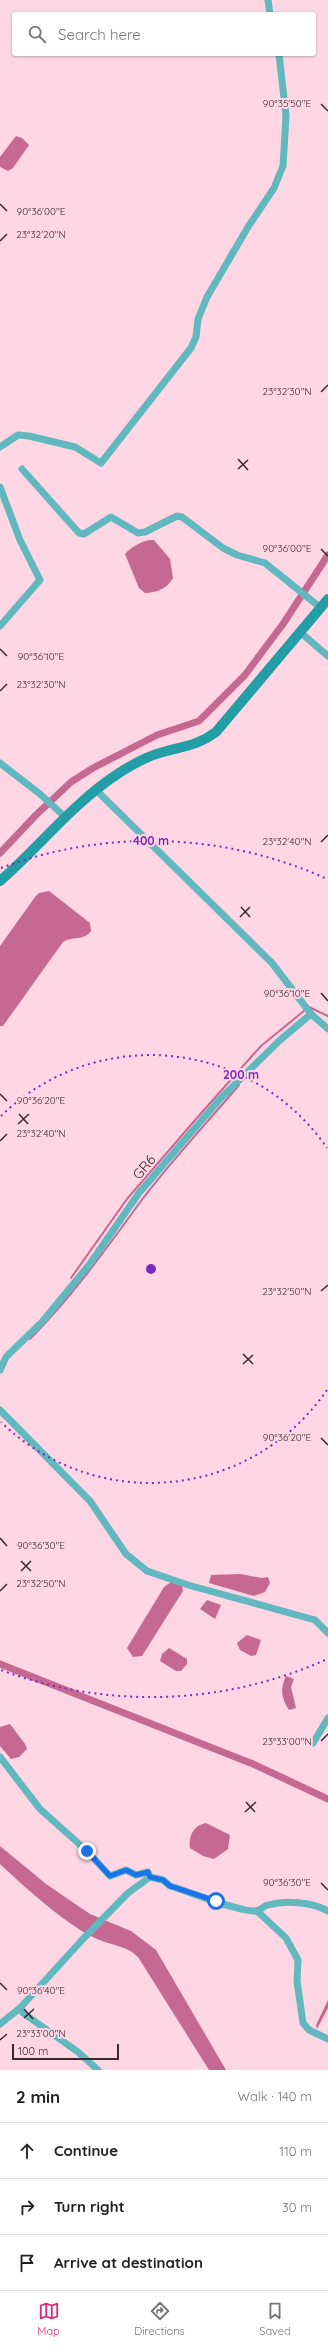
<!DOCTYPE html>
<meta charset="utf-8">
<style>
:root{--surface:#fff;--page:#f2f2f2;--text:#202124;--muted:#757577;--line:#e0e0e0;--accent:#db2777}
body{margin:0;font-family:Quicksand,sans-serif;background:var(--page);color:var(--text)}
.scale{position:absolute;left:12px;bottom:10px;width:107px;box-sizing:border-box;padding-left:4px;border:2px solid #392a30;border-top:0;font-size:11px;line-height:14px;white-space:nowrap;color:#392a30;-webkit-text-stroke:3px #fed6e4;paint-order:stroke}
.stop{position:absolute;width:12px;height:12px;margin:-9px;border:3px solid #1a73e8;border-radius:50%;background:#fff}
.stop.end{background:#1a73e8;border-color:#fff;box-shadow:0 1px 4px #0008}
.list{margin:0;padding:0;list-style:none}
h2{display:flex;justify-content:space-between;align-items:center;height:52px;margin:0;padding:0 16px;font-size:17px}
h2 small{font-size:13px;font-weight:400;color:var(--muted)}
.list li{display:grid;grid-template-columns:26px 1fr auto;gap:12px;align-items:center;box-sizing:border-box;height:56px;padding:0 16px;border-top:1px solid var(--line)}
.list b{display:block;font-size:15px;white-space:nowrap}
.list em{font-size:13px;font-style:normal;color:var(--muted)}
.icon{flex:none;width:22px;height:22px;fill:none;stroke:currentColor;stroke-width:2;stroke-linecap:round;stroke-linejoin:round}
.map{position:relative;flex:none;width:328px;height:2070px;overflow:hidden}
.search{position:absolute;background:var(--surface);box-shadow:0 1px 3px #0004;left:12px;right:12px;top:12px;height:44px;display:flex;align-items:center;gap:10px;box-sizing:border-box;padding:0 14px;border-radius:4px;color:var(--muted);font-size:15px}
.sheet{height:220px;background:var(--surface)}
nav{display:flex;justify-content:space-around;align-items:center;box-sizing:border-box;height:56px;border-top:1px solid var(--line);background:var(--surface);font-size:11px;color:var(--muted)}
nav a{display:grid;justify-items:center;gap:2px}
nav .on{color:var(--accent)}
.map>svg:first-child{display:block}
.water{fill:#c66990}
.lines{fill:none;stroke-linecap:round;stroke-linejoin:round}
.stream{stroke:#c66990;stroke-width:2}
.canal{stroke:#c66990;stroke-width:7}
.minor{stroke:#62b8bf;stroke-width:7}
.secondary{stroke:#249ea6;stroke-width:10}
.route{stroke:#1a73e8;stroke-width:5}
.ticks{fill:none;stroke:#392a30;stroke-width:1.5}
.ring{fill:none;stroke:#7b2cbf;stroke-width:2;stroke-dasharray:2 4}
.labels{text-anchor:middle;stroke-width:4;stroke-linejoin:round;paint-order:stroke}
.street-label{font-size:14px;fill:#392a30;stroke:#fed6e4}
.ticks-label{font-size:10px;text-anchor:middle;fill:#392a30;stroke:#fed6e4;stroke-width:4;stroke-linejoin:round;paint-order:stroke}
.centre{fill:#7b2cbf;stroke:#fed6e4;stroke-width:2}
.ring-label{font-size:12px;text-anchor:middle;font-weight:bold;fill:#7b2cbf;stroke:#fed6e4;stroke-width:4;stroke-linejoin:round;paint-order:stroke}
</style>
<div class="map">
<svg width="328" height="2070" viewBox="0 0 328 2070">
<rect width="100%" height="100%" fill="#fed6e4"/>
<g class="water">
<polygon points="16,136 22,138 29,145 13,168 8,171 0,167 0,157"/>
<path d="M154,540L170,559L173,578C168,588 156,593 145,593L139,588L125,554C131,547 144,539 154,540Z"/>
<path d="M49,891L90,923L91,931C84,941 72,936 63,942L3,1026H0V946L35,897L39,893Z"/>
<polygon points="240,1574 262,1578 268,1577 270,1583 265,1592 254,1596 209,1583 211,1575"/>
<polygon points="171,1582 182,1585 183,1591 142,1656 133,1657 127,1648 164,1587"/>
<polygon points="207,1600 221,1605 215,1619 200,1609"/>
<polygon points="247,1635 261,1640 256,1655 251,1656 240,1650 237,1643"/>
<polygon points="169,1648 187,1659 187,1664 181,1671 176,1671 160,1661 162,1654"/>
<path d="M286,1676L294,1679L291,1687L296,1708L289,1710C281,1698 280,1689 286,1676Z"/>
<polygon points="10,1724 25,1744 27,1749 19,1757 11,1759 0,1746 0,1727"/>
<path d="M206,1823L230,1835L228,1849L214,1859L203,1856L190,1848C188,1836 194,1825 206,1823Z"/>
<path d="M0,1846L46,1884L90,1914L131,1931L156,1950L226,2070H209L138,1957C126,1945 112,1946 97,1939C66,1925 26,1888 0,1864Z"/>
<polygon points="328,2000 328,2008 317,2029 316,2025"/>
</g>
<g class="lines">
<g class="stream">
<polyline points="309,1007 328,1016"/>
<polyline points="71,1278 127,1199 196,1119 261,1046 305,1010"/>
<path d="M30,1339C72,1297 106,1249 141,1201C171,1161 206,1124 239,1085"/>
</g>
<g class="canal">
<polyline points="0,853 36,815 71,782 93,768 157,735 199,721 245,675 283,624 328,555"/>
<polyline points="0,1664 253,1764 328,1799"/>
</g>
<g class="minor">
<polyline points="268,0 270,14"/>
<polyline points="0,447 18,435 29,436 75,447 101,463 191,348 196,337 198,319 207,297 248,227 274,188 283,166 286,116 279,54"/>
<polyline points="22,469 79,533 84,534 111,517 138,533 145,532 177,516 182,517 223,548 237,555 265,563 321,608"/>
<polyline points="0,487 20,540 40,580 0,626"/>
<polyline points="300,632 328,656"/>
<polyline points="0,763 40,794 65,817"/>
<polyline points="96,790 272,963 311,1014"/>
<polyline points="0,1370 6,1357 42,1322 89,1265 139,1193 188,1136 220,1099 279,1041 311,1014 328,1029"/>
<polyline points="0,1410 90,1501 126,1554 147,1571 188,1585 315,1620 328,1633"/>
<polyline points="313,1743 328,1718"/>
<path d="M0,1757L40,1809L87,1851L110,1876L126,1870L136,1875L148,1872L150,1877L163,1880L170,1886C188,1891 238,1912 255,1911C260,1911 263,1906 268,1905C286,1900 312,1902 328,1911"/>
<polyline points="257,1911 286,1938 298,1960 297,1981 303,2023 309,2030 328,2039"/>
<polyline points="0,2024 20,2008"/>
<polyline points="98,2070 78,2052 23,2013 20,2008 82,1940 128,1893 150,1877"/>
</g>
<path class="secondary" d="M0,881C40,846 74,802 119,773C133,764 147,756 163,752C184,746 197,746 216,732L328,599"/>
</g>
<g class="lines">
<polyline class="route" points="87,1851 110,1876 126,1870 136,1875 148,1872 150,1877 163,1880 170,1886 216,1901"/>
</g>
<path class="ticks" d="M321,104L328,111M0,204L7,211M0,241L7,234M321,392L328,385M238,459L248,470M238,469L248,460M321,549L328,556M0,649L7,656M0,691L7,684M321,842L328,835M241,907L250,917M240,917L250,907M321,993L328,1001M0,1094L7,1101M19,1114L28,1124M18,1124L29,1114M0,1141L7,1134M321,1291L328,1285M243,1354L253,1364M243,1364L253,1355M321,1438L328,1445M0,1538L7,1546M21,1561L31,1571M21,1571L31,1561M0,1591L7,1584M321,1741L328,1734M246,1802L255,1812M245,1812L256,1802M321,1883L328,1890M0,1983L7,1990M24,2009L33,2019M24,2018L34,2009M0,2040L7,2034"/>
<g class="ring">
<path d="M327 1390A214 214 0 0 1 1 1422M1 1116A214 214 0 0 1 327 1148"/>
<path d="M325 1660A428 428 0 0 1 1 1670M1 868A428 428 0 0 1 325 878"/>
</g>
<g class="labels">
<g class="street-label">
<text transform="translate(144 1167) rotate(-50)" y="5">GR6</text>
</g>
</g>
<g class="ticks-label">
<text x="287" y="107">90°35'50"E</text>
<text x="41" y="215">90°36'00"E</text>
<text x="41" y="238">23°32'20"N</text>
<text x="287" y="395">23°32'30"N</text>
<text x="287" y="552">90°36'00"E</text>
<text x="41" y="660">90°36'10"E</text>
<text x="41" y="688">23°32'30"N</text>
<text x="287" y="845">23°32'40"N</text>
<text x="287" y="997">90°36'10"E</text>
<text x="41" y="1104">90°36'20"E</text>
<text x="41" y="1137">23°32'40"N</text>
<text x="287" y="1295">23°32'50"N</text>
<text x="287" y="1441">90°36'20"E</text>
<text x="41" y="1549">90°36'30"E</text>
<text x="41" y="1587">23°32'50"N</text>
<text x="287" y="1745">23°33'00"N</text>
<text x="287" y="1886">90°36'30"E</text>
<text x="41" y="1994">90°36'40"E</text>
<text x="41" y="2037">23°33'00"N</text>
</g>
<circle cx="151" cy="1269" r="6" class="centre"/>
<g class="ring-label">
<text x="151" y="845">400 m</text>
<text x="241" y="1079">200 m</text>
</g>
</svg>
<div class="scale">100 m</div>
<div class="stop" style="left:216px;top:1901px"></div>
<div class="stop end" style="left:87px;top:1851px"></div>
<div class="search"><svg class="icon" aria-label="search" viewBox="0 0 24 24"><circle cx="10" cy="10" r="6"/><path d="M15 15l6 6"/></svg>Search here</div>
</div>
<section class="sheet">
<h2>2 min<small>Walk · 140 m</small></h2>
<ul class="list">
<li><svg class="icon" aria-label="ahead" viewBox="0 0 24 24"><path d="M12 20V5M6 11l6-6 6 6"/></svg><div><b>Continue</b></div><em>110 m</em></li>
<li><svg class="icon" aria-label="right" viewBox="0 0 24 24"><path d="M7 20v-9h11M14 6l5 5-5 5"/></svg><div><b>Turn right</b></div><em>30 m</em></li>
<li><svg class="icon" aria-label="arrive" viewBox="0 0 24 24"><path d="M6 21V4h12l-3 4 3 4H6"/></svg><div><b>Arrive at destination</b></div></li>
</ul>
</section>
<nav>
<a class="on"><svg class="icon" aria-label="map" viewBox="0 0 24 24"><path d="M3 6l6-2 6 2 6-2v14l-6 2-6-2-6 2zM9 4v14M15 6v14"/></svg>Map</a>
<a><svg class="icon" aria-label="directions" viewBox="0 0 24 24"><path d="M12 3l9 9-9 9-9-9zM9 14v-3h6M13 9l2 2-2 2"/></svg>Directions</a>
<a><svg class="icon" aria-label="saved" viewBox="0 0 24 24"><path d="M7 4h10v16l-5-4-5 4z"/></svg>Saved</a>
</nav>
